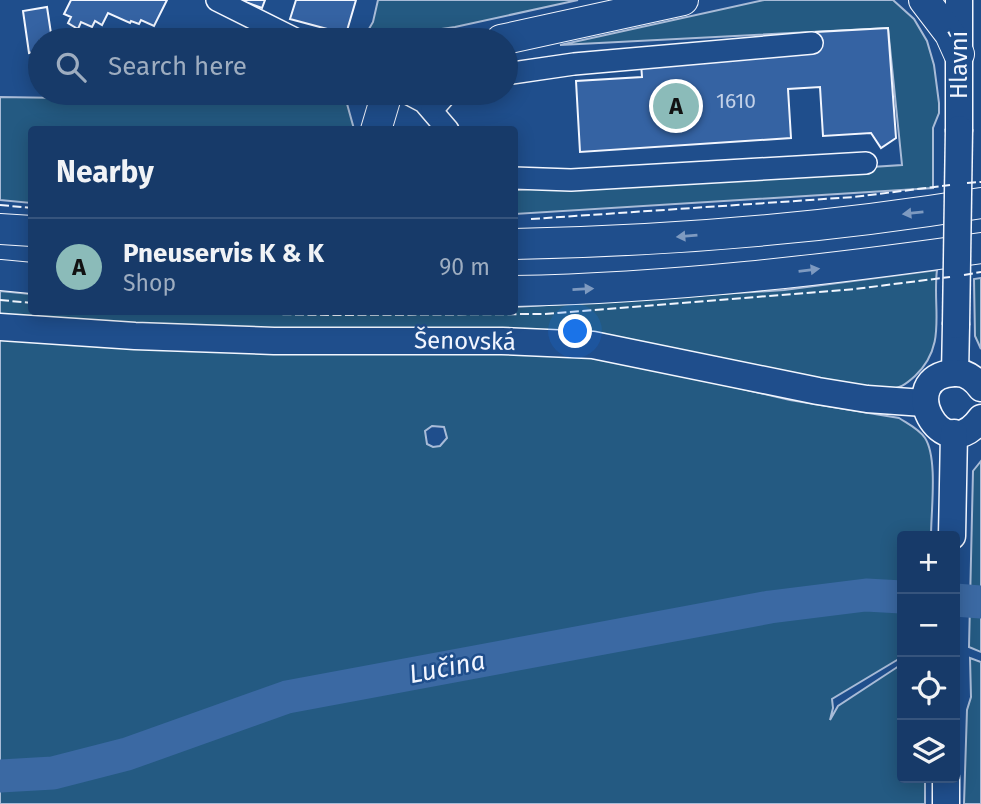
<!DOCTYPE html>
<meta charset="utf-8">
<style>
:root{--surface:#173a69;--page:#20416f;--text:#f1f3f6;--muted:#9eadc0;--line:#36547d;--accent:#8bbbb9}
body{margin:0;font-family:"Fira Sans",sans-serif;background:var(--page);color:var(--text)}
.controls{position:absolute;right:21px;bottom:21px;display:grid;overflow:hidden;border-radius:7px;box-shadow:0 4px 18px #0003}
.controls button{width:63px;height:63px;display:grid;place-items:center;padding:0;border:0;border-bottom:2px solid var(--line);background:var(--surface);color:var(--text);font:35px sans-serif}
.you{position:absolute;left:576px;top:332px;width:24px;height:24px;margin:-18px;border:5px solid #fff;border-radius:50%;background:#1a73e8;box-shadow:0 0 0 10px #1a73e833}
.badge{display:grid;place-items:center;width:46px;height:46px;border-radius:50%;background:var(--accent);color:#111;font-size:23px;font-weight:700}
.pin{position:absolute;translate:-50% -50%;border:4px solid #fff;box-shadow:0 2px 7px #0006}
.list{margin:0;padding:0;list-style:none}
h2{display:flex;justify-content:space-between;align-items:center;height:91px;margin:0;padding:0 28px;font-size:30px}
h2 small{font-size:23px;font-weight:400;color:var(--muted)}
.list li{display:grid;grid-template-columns:46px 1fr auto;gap:21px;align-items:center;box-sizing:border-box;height:98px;padding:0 28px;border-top:2px solid var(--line)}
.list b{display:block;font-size:26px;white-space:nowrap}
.list p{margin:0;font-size:23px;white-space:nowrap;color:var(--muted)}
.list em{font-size:23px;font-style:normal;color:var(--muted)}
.icon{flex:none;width:38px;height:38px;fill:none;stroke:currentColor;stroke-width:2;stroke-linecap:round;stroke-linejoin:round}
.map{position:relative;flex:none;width:981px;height:804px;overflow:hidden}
.search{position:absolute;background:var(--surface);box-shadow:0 4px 18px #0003;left:28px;top:28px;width:490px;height:77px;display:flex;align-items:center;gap:18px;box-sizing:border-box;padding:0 24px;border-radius:38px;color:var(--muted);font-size:26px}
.panel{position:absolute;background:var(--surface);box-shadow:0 4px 18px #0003;left:28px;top:126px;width:490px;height:189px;border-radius:7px}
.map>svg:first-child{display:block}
.green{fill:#245a82;stroke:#a8bbd7;stroke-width:2;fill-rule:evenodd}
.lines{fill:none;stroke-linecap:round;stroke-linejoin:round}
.river{stroke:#3b69a3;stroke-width:33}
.building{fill:#3563a3;stroke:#f2f6ff;stroke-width:2}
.minor-casing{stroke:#f2f6ff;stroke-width:24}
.major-casing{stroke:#f2f6ff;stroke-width:29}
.highway-casing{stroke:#f2f6ff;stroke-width:32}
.minor{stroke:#1f4e8c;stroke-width:21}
.major{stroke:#1f4e8c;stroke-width:26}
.highway{stroke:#1f4e8c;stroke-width:30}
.major-bridge-casing{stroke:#f2f6ff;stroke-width:29;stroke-linecap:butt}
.major-bridge{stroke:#1f4e8c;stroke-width:26}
.fence{stroke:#f2f6ff;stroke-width:2;stroke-dasharray:9 3.5;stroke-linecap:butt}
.oneway{fill:#7e9ac0}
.labels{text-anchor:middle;stroke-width:5;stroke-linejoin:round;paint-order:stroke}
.number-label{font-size:21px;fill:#c3d1e8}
.street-label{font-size:24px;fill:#f2f6ff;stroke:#1f4e8c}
.water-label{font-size:26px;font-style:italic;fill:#f2f6ff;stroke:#1f4e8c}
</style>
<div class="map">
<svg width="981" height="804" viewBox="0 0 981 804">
<rect width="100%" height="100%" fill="#1f4e8c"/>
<g class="green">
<polygon points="378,0 578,0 455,27 408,34 366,34 373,22"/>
<polygon points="764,0 893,0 914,19 927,41 934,65 939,103 939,113 933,128 933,188 515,214 515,190 902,165 888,28 560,45"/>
<polygon points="321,93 344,93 354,129 32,130 31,203 0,200 0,97 322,102"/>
<path d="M937,270C932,309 948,345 915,376C905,385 901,388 886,390L712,360L224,328L0,316V291L31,294L32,312H514L515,307L784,290Z"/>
<polygon points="981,278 981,349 975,336 974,279"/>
<path d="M0,337L574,355L659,370L790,400L899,418C908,424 919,429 925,438C938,458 931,511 931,536H902V657L832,699L833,708L830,720L838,706L902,664V778H925V804H0ZM432,426L444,427L447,438L440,446L433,447L427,444L425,431Z"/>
<polygon points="981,461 981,652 969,647 973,471"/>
<polygon points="970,658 981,662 981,804 964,804 967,710 971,697"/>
</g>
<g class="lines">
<g class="river">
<polyline points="955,600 981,602"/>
<polyline points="0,776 53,773 127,754 287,697 770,607 866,595 902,597"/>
</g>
</g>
<g class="building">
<polygon points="71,0 167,0 154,26 141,20 139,24 131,21 130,23 108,13 102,25 95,21 92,27 81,22 78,29 68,23 71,17 64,14"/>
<polygon points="240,0 265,0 262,8"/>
<polygon points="296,0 356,0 346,34 290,19"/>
<polygon points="47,7 52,40 40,40 40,51 29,53 23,11"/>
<polygon points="888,28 896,138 881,148 871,133 823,136 820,87 788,89 791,138 580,152 576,81 642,77 641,63 818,52 816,32"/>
<polygon points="187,30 210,40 182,40"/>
</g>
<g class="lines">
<g class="minor-casing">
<g id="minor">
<polyline points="217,0 297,40"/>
<polyline points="506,74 574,64 812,43"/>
<polyline points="407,93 424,102 448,130"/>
<polyline points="432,110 447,93"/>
<polyline points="514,178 571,180 866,163"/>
</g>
</g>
<g class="major-casing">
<g id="major">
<polyline points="959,0 959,129"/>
<polyline points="0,327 135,336 274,341 502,341 593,345 818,391 867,399 924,403"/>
<polyline points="955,373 956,325"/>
<path d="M981,388C974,378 965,372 954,373C893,376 942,472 981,418"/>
<polyline points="952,536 954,433"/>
<polyline points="946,804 946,778"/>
</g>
</g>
<g class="highway-casing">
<g id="highway">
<polyline points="924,0 950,34 959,54"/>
<polyline points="501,40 683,0"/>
<polyline points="376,130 387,93"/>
<polyline points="0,229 32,231"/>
<path d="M514,244C670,241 827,228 981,203"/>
<polyline points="0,275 32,278"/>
<path d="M514,291C671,288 826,270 981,248"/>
</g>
</g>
<use href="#minor" class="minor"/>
<use href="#major" class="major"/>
<use href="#highway" class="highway"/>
<g class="major-bridge-casing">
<polyline id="major-bridge" points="956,325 959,129"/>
</g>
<use href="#major-bridge" class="major-bridge"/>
<g class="fence">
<polyline points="967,183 981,182"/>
<polyline points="0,205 32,208"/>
<polyline points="531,219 854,197 950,185"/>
<polyline points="964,275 981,272"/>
<polyline points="0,300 32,303"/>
<polyline points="170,312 327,315 544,314 855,289 950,277"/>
</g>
</g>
<defs><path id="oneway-solid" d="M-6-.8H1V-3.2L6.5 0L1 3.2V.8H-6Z" transform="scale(1.75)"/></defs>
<g class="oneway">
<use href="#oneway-solid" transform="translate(913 213) rotate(174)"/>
<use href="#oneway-solid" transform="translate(687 236) rotate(175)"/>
<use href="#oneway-solid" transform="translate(809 270) rotate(-7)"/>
<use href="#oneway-solid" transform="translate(583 289) rotate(-3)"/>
</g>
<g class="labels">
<g class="number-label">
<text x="736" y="108">1610</text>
</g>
<g class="street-label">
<text transform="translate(959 65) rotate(-90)" y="8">Hlavní</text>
<text transform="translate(465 341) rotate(1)" y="8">Šenovská</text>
</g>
<g class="water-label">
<text transform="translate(447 667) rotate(-11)" y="9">Lučina</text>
</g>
</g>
</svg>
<div class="controls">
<button>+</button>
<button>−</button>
<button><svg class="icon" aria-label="locate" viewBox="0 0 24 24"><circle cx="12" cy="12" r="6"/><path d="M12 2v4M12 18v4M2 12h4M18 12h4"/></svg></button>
<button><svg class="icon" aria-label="layers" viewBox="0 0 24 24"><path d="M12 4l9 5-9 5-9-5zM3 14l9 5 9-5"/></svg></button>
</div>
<div class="you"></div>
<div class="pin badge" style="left:676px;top:106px">A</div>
<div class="search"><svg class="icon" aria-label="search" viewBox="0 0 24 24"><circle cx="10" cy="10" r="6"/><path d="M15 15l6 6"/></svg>Search here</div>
<section class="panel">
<h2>Nearby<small></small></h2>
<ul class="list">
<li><span class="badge">A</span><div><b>Pneuservis K &amp; K</b><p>Shop</p></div><em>90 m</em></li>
</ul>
</section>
</div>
